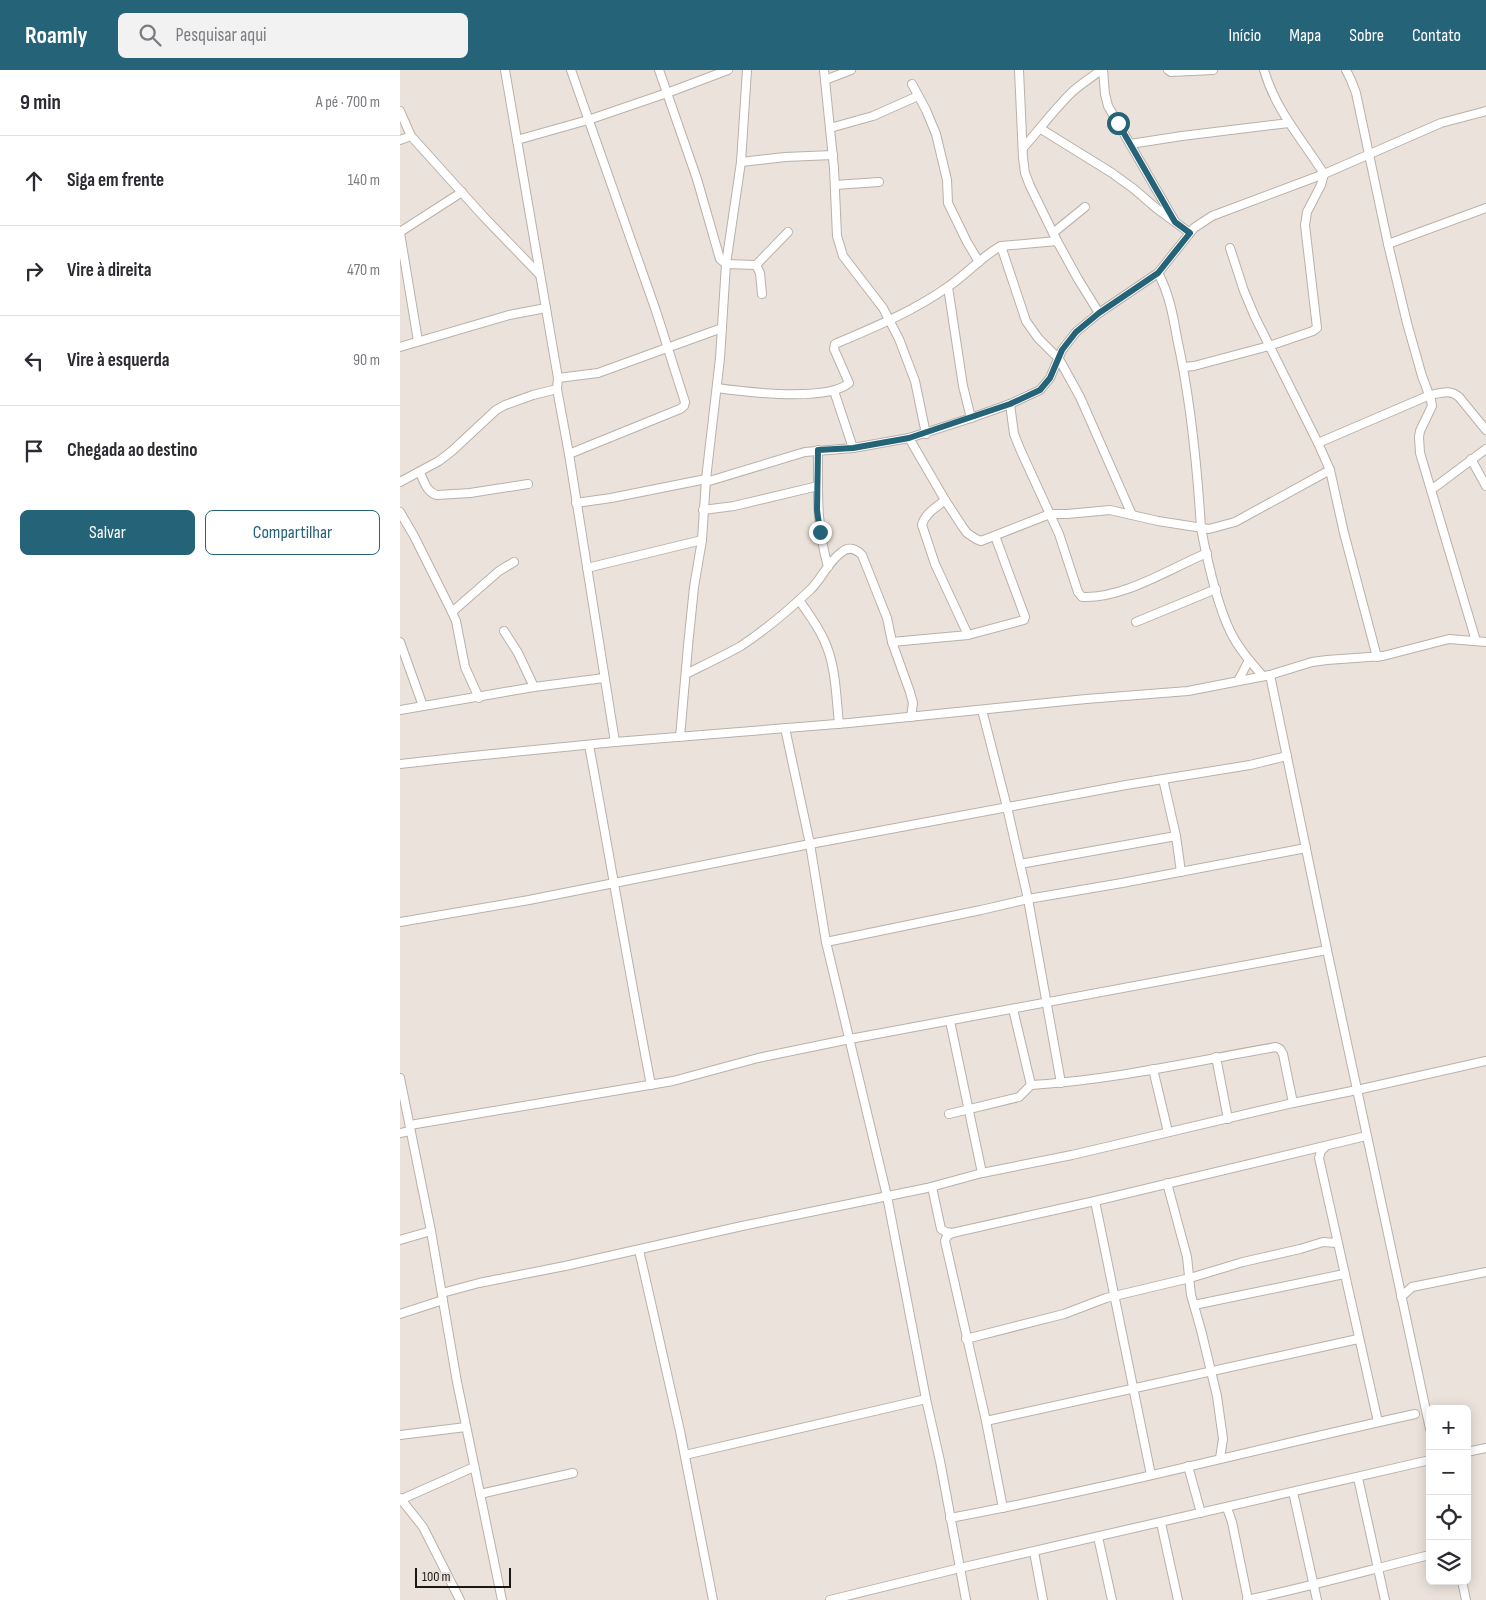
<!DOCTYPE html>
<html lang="pt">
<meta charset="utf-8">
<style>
:root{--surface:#fff;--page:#f2f2f3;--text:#2b2b33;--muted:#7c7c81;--line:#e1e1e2;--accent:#256379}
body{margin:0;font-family:"Sofia Sans Condensed",sans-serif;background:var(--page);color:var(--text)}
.controls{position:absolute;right:15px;bottom:15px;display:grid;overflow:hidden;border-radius:8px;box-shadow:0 2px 12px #0003}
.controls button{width:45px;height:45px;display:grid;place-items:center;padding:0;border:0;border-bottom:1px solid var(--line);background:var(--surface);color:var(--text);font:25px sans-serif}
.scale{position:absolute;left:15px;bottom:12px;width:96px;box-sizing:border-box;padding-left:5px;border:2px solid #1a1714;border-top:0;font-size:14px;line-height:18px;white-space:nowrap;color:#1a1714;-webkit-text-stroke:4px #ebe3db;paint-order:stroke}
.stop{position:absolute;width:15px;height:15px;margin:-11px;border:4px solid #256379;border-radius:50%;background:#fff}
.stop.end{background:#256379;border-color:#fff;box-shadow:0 1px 5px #0008}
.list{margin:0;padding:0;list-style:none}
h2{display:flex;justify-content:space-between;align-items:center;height:65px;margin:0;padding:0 20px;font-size:21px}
h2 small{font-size:16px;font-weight:400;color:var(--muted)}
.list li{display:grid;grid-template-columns:32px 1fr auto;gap:15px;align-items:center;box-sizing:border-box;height:90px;padding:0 20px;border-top:1px solid var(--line)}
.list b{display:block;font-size:19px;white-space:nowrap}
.list em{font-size:16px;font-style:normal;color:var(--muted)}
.actions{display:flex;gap:10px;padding:15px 20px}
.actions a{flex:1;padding:11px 0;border:1px solid var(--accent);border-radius:8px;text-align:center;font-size:18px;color:var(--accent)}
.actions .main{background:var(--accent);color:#fff}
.icon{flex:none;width:28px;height:28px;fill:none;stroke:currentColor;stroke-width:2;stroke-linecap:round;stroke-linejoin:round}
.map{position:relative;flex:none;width:1086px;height:1530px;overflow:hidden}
header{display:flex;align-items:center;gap:30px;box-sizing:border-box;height:70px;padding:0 25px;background:var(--accent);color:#fff}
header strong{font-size:24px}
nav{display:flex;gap:28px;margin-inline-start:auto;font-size:18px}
.search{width:350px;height:45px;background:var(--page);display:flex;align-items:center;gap:12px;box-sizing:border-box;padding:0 18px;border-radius:8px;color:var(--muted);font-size:19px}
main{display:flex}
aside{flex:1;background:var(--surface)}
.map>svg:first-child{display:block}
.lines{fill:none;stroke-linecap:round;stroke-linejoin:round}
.minor-casing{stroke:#b9b1a9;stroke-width:10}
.minor{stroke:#fff;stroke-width:8}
.route{stroke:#256379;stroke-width:6}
</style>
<header>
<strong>Roamly</strong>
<div class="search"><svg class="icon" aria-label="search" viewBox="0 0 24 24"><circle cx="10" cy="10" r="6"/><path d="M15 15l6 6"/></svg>Pesquisar aqui</div>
<nav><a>Início</a><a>Mapa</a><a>Sobre</a><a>Contato</a></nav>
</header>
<main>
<aside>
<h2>9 min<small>A pé · 700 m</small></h2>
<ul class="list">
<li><svg class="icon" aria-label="ahead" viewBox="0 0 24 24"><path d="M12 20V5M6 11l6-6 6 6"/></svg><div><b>Siga em frente</b></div><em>140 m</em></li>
<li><svg class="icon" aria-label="right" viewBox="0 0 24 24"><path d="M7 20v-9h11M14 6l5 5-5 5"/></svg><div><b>Vire à direita</b></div><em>470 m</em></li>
<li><svg class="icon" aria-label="left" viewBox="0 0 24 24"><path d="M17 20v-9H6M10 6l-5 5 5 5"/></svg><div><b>Vire à esquerda</b></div><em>90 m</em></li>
<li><svg class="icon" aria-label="arrive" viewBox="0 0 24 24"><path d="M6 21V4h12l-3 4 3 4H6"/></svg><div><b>Chegada ao destino</b></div></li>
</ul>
<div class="actions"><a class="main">Salvar</a><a>Compartilhar</a></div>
</aside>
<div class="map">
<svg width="1086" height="1530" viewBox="0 0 1086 1530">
<rect width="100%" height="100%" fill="#ebe3db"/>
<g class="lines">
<g class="minor-casing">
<g id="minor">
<polyline points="105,0 154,285 158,308 157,319 169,384 215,672"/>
<polyline points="259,0 297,109 320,189 326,194 356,195 388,162"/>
<polyline points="424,0 434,98 437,166 443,186 483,238 499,269 515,311 526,364"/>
<polyline points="619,0 623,88 625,103 630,116 657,171 678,209 699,243"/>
<polyline points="703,0 705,24 708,36 774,150"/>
<polyline points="768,0 771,2 813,0"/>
<polyline points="946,0 951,10 956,23 988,174 1007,253 1022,306 1031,330 1032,336 1020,361 1019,367 1020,383 1076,571"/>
<polyline points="425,10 451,0"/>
<polyline points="512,14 526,40 536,64 547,110 548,133 567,172 579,192"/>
<polyline points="0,41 11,66 84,147 140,205"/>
<polyline points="430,58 473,46 518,26"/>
<polyline points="641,59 712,103 734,119 756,138 790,163"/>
<polyline points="0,70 11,66"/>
<polyline points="117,70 188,50 267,23 328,0"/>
<polyline points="730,74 782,66 889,53"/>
<path d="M623,78C639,60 653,41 670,24C679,15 691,8 701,0"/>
<polyline points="341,92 385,87 433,85"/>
<polyline points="435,115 479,112"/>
<polyline points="0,162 62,122"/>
<polyline points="0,163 18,271"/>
<polyline points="653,163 685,137"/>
<polyline points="988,174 1086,138"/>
<polyline points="601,176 626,251 638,268 659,289 680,327 732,445"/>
<polyline points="830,178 844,221 855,247 918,373 930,400 944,463 977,587"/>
<polyline points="356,195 360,203 362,224"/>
<path d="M758,203C769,223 773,245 777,268C791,331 797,394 801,458C807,489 817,535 831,563C839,579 851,593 863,606"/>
<polyline points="548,217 563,316 571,348"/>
<polyline points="0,277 109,245 146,238"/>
<path d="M784,297L794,296L869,276L913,261L917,258L905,155L907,142L921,115L924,104C902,69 876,41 864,0"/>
<polyline points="158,308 198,303 322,258"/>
<path d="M317,318C346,322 427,332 449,313L434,279L435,274C475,257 514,241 549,216C567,204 582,186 601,176L657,171"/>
<polyline points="434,321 453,378"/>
<path d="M610,334L614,364L620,379L659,464L678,522L682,527C723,529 769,499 807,483"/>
<polyline points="509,368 545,430 562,456 567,463 576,469 581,471 650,444 667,444 710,440 758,451 809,459 835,452 930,400"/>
<path d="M918,373L1030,325C1041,323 1050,319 1059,327L1086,360"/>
<path d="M418,380C418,423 416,454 428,497"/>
<polyline points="169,384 280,339 284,336 285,332 256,241 171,0"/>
<polyline points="1071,389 1086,416"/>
<path d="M20,403C24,411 27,423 37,425L70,423L128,414"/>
<polyline points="0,412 39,391 52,381 96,340 105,335 133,325 157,319"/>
<polyline points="306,412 405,382 453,378 509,368 571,348 610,334 640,320 650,308 662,280 676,262 699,243 758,203 794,158 812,146 924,104 1041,53 1086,41"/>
<polyline points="1031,420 1086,379"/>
<path d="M545,430C537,437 525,443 522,455L535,494L568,565"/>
<polyline points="176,433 211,428 306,409"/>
<polyline points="303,440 334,436 418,416"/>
<polyline points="0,442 14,466 52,542 56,551 65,597 79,628"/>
<polyline points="187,498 302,470"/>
<path d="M399,530C408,543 418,556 424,570C436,595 436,626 439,654"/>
<polyline points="52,542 99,501 114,492"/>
<polyline points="736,552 816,519"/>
<polyline points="104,561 118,583 134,617"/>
<polyline points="0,572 23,636"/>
<polyline points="492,572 568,565 624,550 625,547 595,466"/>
<path d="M286,604C304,595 323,586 341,576C365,560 389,540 410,520C422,509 428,491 442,482C449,476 456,479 462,485L487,548L492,572L510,622L513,633L511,647"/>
<polyline points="870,605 927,880 1030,1359"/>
<polyline points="838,611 849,590"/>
<polyline points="0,640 134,617 204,608"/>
<polyline points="582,640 607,737 628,829 661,1013"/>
<polyline points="385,658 410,774 426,872 487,1126 526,1329 540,1391 566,1530"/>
<polyline points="280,667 288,576 294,517 302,470 306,409 320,288 326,194 341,92 347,0"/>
<path d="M189,675C210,788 229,902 251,1015"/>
<polyline points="0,694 63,687 215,672 449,653 686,629 788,621 870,605 912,592 927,590 983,586 1049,569 1086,572"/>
<polyline points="763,709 776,766 781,802"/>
<polyline points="620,794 776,766"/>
<polyline points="0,852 129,830 410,774 726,715 850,695 887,686"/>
<polyline points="426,872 581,840 628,829 722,813 906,778"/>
<polyline points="613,939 631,1015"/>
<polyline points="550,951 582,1103"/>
<polyline points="816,987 828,1049"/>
<polyline points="753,999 768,1062"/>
<polyline points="0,1008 31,1161 57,1312 102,1530"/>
<path d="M549,1044L619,1027L631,1015C714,1010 795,991 876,977L880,979L883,984L893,1033"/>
<polyline points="10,1055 273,1011 358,988 450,969 927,880"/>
<polyline points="0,1063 10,1061"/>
<polyline points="926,1076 921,1081 919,1088 978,1352"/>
<polyline points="767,1113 787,1187 791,1225 801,1260 817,1326 823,1369 820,1388"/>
<polyline points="532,1117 541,1159 546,1162 552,1163 547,1166 545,1171 586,1351 603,1438"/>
<polyline points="695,1131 751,1405"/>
<polyline points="552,1163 695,1131 966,1066"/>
<polyline points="0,1170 31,1161"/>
<polyline points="239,1180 280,1361 313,1530"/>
<polyline points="42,1223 79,1213 165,1196 342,1156 527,1118 582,1103 672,1085 893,1033 957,1020 1086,991"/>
<polyline points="1001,1227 1012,1217 1086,1202"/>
<polyline points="794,1235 944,1204"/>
<polyline points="0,1244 43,1230"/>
<polyline points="566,1269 664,1244 706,1228 790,1208 843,1192 900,1179 923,1172 937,1173"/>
<polyline points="586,1351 958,1269"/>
<polyline points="0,1365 66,1357"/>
<polyline points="1067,1382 1086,1378"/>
<polyline points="285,1385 526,1329"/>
<polyline points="788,1396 801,1443"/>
<polyline points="958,1408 985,1530"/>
<polyline points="893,1422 917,1530"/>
<polyline points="80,1424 173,1403"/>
<polyline points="0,1428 23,1457 60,1530"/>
<polyline points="0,1430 74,1397"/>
<polyline points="827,1438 832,1452 848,1530"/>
<path d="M550,1448C706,1419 860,1378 1015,1344"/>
<polyline points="761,1453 778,1530"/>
<polyline points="698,1467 712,1530"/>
<polyline points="634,1482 643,1530"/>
<polyline points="1062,1511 1066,1530"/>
<polyline points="430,1530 560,1498 1030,1390"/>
<path d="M847,1530C909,1517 969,1500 1030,1485"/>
</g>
</g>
<use href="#minor" class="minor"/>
</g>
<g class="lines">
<polyline class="route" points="420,462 417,440 418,380 453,378 509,368 610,334 640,320 650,308 662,280 676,262 699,243 758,203 790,163 775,152 718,53"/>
</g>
</svg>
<div class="controls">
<button>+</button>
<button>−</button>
<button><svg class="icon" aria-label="locate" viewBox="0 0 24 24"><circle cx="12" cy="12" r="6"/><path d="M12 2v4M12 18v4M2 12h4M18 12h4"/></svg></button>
<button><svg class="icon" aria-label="layers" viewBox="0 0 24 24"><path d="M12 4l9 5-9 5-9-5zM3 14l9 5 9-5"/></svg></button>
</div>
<div class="scale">100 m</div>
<div class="stop" style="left:718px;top:53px"></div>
<div class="stop end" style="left:420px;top:462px"></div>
</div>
</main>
